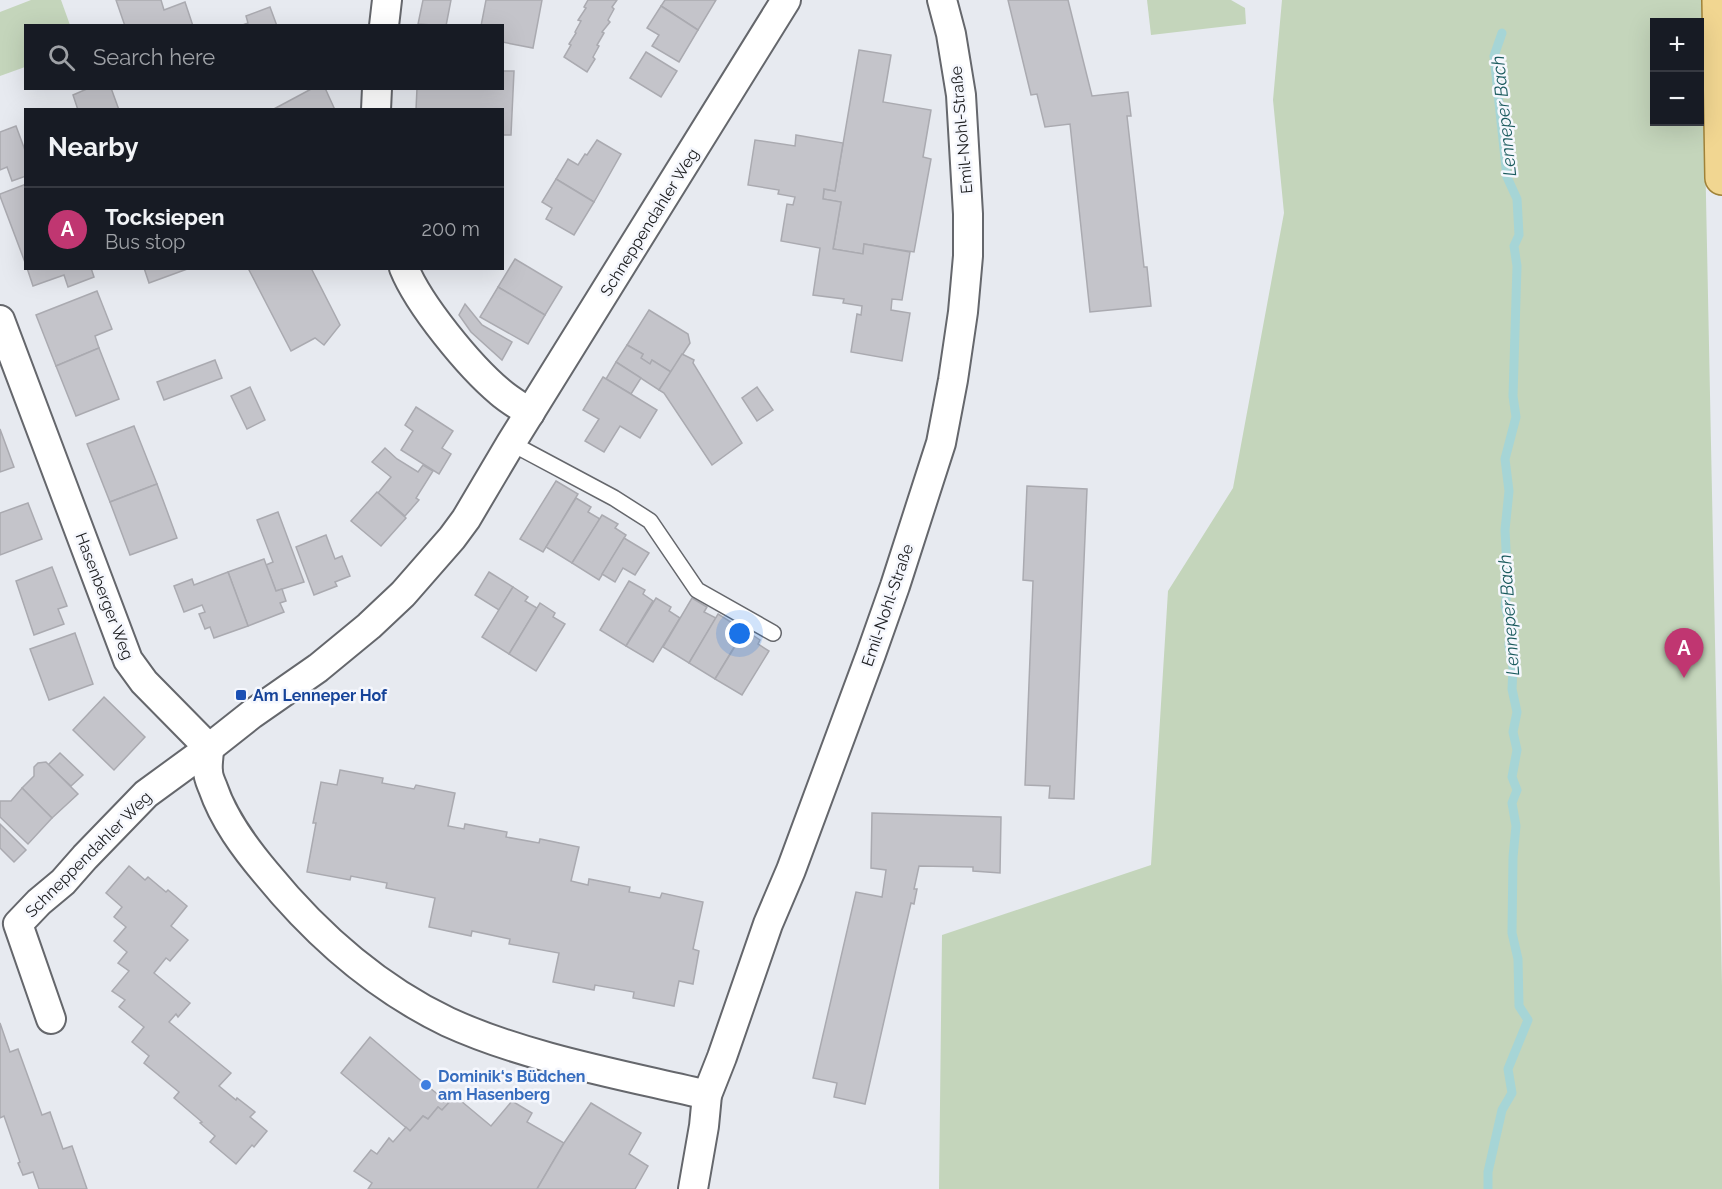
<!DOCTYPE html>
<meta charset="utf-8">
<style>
:root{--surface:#171b24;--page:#20242c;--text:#f1f3f6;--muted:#9ea1a6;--line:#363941;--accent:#c03671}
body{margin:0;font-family:Raleway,sans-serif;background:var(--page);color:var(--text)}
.controls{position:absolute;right:18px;top:18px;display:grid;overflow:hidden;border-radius:0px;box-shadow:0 6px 24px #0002}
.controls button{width:54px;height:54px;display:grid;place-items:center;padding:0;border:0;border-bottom:2px solid var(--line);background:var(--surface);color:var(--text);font:30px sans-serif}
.you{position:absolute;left:740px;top:634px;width:21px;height:21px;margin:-15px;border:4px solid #fff;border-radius:50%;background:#1a73e8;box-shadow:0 0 0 9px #1a73e833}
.badge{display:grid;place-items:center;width:39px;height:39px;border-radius:50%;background:var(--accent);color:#fff;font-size:20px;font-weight:700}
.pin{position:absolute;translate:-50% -50px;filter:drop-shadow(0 2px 3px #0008)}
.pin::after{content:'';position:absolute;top:32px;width:21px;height:18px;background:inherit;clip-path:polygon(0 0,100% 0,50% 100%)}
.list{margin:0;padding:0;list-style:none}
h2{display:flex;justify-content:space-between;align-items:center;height:78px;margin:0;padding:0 24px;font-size:26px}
h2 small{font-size:20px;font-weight:400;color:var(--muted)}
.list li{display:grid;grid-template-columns:39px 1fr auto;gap:18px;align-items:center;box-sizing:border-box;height:84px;padding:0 24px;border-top:2px solid var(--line)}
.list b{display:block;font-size:22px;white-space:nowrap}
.list p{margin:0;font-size:20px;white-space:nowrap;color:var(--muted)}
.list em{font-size:20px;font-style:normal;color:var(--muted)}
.icon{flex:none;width:33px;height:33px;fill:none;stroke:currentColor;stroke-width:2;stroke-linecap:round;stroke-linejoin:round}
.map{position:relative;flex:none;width:1722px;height:1189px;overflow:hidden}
.search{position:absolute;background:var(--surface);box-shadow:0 6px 24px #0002;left:24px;top:24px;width:480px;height:66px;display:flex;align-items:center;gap:15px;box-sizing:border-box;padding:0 21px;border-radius:0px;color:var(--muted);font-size:22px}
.panel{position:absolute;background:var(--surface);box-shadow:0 6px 24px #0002;left:24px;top:108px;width:480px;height:162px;border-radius:0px}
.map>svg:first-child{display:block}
.green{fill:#c4d5bb;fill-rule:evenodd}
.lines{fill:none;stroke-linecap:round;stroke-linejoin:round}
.stream{stroke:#a6d5d6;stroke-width:9}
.building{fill:#c4c4ca;stroke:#aaaab0;stroke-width:1.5}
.service-casing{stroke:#65676c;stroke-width:18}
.minor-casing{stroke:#65676c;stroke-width:32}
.primary-casing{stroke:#a08238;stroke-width:36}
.service{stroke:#fff;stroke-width:15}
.minor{stroke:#fff;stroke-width:28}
.primary{stroke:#f1d691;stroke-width:33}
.transit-dot{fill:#1a4fb4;stroke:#f5f7fd;stroke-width:2}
.shop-dot{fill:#3f7fe0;stroke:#f5f7fd;stroke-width:2}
.labels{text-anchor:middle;stroke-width:5;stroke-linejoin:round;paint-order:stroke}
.street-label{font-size:16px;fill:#1a1b1d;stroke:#f5f7fd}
.transit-label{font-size:16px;font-weight:bold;fill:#164399;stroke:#f5f7fd;text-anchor:start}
.shop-label{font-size:16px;font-weight:bold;fill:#366cbe;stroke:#f5f7fd;text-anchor:start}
.water-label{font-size:18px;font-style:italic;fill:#1b5b5e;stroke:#f5f7fd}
</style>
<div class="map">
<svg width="1722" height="1189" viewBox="0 0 1722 1189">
<rect width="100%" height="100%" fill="#e7eaf0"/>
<g class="green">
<polygon points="31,0 61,0 70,25 26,26 25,67 0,76 0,12"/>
<polygon points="1147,0 1231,0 1245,8 1246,24 1151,35"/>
<path d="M1282,0H1702L1722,986V1189H939L942,935L1151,865L1168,591L1233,488L1284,213L1273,100ZM1654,22H1700V122H1654Z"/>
</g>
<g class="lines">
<polyline class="stream" points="1488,1189 1488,1172 1502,1110 1512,1093 1508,1069 1528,1020 1519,1006 1518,959 1512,933 1513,857 1516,826 1512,803 1517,790 1512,777 1517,750 1513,732 1517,712 1512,689 1513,668 1509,645 1511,626 1505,606 1508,586 1505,530 1509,491 1505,459 1516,417 1513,396 1517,266 1514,246 1519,235 1517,199 1507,177 1494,56 1502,33"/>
</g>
<g class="building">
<polygon points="116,0 161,0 164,10 185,2 193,26 125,26"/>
<polygon points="423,0 451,0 446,26 418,24"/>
<polygon points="486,0 542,0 533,48 502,42 502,26 481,26"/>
<polygon points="588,0 617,0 612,7 614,9 608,20 610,22 602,32 604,33 597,45 599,46 593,57 595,59 587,72 564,57 571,45 569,44 576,33 575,32 581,21 578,20 586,8 584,7"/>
<polygon points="665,0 716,0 698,30 661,6"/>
<polygon points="1008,0 1068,0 1092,96 1128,92 1131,116 1127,116 1144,267 1147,267 1151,306 1090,312 1070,124 1045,127 1037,94 1031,95"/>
<polygon points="661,6 698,30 679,62 652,46 659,35 647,28"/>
<polygon points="270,7 277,26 240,26 248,23 246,16"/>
<polygon points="859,50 891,55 883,102 931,110 923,157 931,159 914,252 864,244 863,254 833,249 841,202 823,199 824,189 835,191"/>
<polygon points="646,52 677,71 661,97 630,78"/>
<polygon points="502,71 514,71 511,135 502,135 502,110 416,110 417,88 502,88"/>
<polygon points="89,88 111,88 119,110 78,110 73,95"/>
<polygon points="313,88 325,88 335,110 272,110"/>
<polygon points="16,126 26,153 26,176 12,181 7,167 0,170 0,132"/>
<polygon points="796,135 843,143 835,191 824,189 823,199 841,202 833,249 863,254 864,244 910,252 902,300 892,299 891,310 910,313 902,361 851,352 857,314 861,315 862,306 843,303 844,299 813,295 820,248 781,241 787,204 793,205 795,197 778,194 779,190 748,185 755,140 795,146"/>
<polygon points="597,140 621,154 594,202 556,179 568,159 578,165 585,154 587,155"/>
<polygon points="556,179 594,202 574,235 546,219 552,208 542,202"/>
<polygon points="26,184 26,265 0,196 0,194"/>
<polygon points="515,259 562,287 545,315 498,287"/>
<polygon points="27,268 91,268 94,277 68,287 64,275 33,286"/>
<polygon points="144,268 190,268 149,283"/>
<polygon points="248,268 311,268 340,325 324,345 315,338 291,351"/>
<polygon points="498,287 545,315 528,344 480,317"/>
<polygon points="97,291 112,329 95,336 99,348 56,366 36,315"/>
<polygon points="465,304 482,325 512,342 502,360 471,332 459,315"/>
<polygon points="649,310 688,334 690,343 671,372 652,360 650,364 641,358 643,354 627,345"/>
<polygon points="627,345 643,354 641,358 650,364 652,360 671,372 659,390 616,362"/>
<polygon points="99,348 119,399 76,416 56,366"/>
<polygon points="682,354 694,360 693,363 742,443 712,465 664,393 659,390"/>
<polygon points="215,360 222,378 164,400 157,382"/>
<polygon points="616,362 641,378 631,394 606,379"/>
<polygon points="603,377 657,410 640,438 620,426 604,452 585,441 599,419 583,410"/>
<polygon points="250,387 265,420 247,429 231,396"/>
<polygon points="757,387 773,410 757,421 742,398"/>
<polygon points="416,407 453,431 442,448 451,454 439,474 401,450 413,431 405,425"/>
<polygon points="134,426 157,484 110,502 87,444"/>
<polygon points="0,429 14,467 0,472"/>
<polygon points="385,448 397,459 418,472 423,465 433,471 416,498 419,500 405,516 378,493 391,477 372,462"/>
<polygon points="556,481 578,494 543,552 520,539"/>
<polygon points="157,484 177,538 130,555 110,502"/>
<polygon points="1027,486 1087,489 1074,799 1049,798 1050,786 1025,785 1033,581 1023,580"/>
<polygon points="377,492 406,518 381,546 351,521"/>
<polygon points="576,498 591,507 588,512 600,519 572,563 546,547"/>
<polygon points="28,503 42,539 0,555 0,513"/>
<polygon points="278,512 304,582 276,591 266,565 273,562 257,520"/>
<polygon points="602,515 618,524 615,528 626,535 599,580 572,563"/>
<polygon points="326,535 335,559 342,556 350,576 335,582 337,586 314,595 296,547"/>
<polygon points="624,538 649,553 635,575 623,568 615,582 602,574"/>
<polygon points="264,559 276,591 282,589 286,601 280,603 284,612 248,626 228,572"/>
<polygon points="52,567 67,606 58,609 64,624 34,635 16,581"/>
<polygon points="228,572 248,626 214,638 210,627 205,629 199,614 205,612 202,605 184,612 174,586 192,579 194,585"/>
<polygon points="489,572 513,587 499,610 475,595"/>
<polygon points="629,581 645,590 643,594 653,601 626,646 600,630"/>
<polygon points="513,587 528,597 525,601 537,608 509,654 482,637"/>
<polygon points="656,598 671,607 669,611 680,618 653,662 626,646"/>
<polygon points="692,598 707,607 704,612 716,618 689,663 663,647"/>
<polygon points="540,603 555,613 553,617 565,624 536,671 509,654"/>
<polygon points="718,614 734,624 732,628 742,634 715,679 689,663"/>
<polygon points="745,630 760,640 758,644 769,651 742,695 715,679"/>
<polygon points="75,633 93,684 49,700 30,649"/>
<polygon points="104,697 145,737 114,770 73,730"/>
<polygon points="60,753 83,775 71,786 48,765"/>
<polygon points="46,762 78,794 52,818 22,788 34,776 34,767 38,763"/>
<polygon points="340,770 383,778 382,783 414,789 416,785 455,793 448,826 464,829 465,824 507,832 506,837 539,843 540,839 579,847 571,881 588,885 589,879 630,887 629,892 660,898 662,893 703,902 693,949 699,951 693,984 679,981 674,1006 633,998 634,992 595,985 594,990 553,982 559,953 509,944 510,939 472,931 471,936 429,927 435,898 386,888 387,883 351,876 350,880 307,872 316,823 313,823 321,782 337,785"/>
<polygon points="22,788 52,818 28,844 0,817 0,801 11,801"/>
<polygon points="872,813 1001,817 1000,873 973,871 973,867 919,866 914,889 917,889 914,904 911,903 865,1104 834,1097 837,1083 813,1078 856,892 882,897 886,870 871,868"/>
<polygon points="0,824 26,850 14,862 0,848"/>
<polygon points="129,866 145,880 148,877 166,892 168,890 187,906 171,926 188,940 170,961 166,958 154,973 190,1003 178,1017 176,1014 169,1022 231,1073 219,1086 236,1100 237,1098 255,1112 250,1117 267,1131 254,1147 252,1145 236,1164 210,1142 215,1136 200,1123 202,1122 174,1098 179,1092 144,1063 149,1056 132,1042 144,1027 119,1007 125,1000 112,991 129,971 118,963 127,952 114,941 126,927 114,917 122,907 106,893"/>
<polygon points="0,1023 10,1052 18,1049 42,1115 50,1112 63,1149 72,1146 87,1189 39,1189 33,1172 23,1175 18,1163 20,1162 4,1116 0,1118"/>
<polygon points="370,1037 426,1085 449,1103 442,1110 438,1107 428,1119 423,1116 410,1131 341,1073"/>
<polygon points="455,1096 491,1126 512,1101 532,1113 527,1122 564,1143 537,1189 368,1189 372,1183 354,1171 371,1150 377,1154 389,1138 393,1142 406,1127 410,1131 423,1116 428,1119 438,1107 442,1110"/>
<polygon points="591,1103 641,1133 629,1154 648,1166 635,1189 537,1189 564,1143"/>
</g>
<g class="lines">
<g class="service-casing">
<polyline id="service" points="511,443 614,498 650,521 697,590 773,633"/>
</g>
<g class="minor-casing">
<g id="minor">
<polyline points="384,26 387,0"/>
<polyline points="376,110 377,88"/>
<path d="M404,268C419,305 469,366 500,392C509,400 520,406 530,413"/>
<path d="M0,320L128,660L144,682L209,748C209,756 207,764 208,771C208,777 211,783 213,788C224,820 245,848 266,873C315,933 377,988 448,1022C527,1058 623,1075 707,1095"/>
<polyline points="51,1019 18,924 39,902 63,882 85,857 146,794 209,748 252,714 318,668 369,626 403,594 452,538 466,519 511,443 786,0"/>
<polyline points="693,1189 704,1126 707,1095 722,1057 768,924 791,870 871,654 895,586 941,443 953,380 963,312 968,256 968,214 961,95 951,34 942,0"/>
</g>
</g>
<g class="primary-casing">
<polyline id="primary" points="1719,0 1722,178"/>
</g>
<use href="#service" class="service"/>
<use href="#minor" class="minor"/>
<use href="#primary" class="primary"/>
</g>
<rect class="transit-dot" x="235" y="689" width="12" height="12" rx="3"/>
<circle class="shop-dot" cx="426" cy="1085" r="6"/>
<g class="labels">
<g class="street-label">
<text transform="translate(961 130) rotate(-95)" y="6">Emil-Nohl-Straße</text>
<text transform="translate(649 222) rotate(-58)" y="6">Schneppendahler Weg</text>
<text transform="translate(105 596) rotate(69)" y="6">Hasenberger Weg</text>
<text transform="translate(887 605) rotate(-71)" y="6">Emil-Nohl-Straße</text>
<text transform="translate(88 854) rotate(-45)" y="6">Schneppendahler Weg</text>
</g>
<g class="transit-label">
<text x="253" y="701">Am Lenneper Hof</text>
</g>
<g class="shop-label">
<text x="438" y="1082">Dominik‘s Büdchen<tspan x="438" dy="18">am Hasenberg</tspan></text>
</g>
<g class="water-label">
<text transform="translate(1504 116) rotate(-96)" y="6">Lenneper Bach</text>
<text transform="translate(1509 615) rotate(-94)" y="6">Lenneper Bach</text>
</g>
</g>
</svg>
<div class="controls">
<button>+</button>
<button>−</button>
</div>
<div class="you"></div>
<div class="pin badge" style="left:1684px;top:678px">A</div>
<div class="search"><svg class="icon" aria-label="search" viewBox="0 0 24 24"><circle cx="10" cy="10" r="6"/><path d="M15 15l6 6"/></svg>Search here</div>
<section class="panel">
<h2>Nearby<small></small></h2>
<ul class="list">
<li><span class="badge">A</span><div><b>Tocksiepen</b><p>Bus stop</p></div><em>200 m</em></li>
</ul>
</section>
</div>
